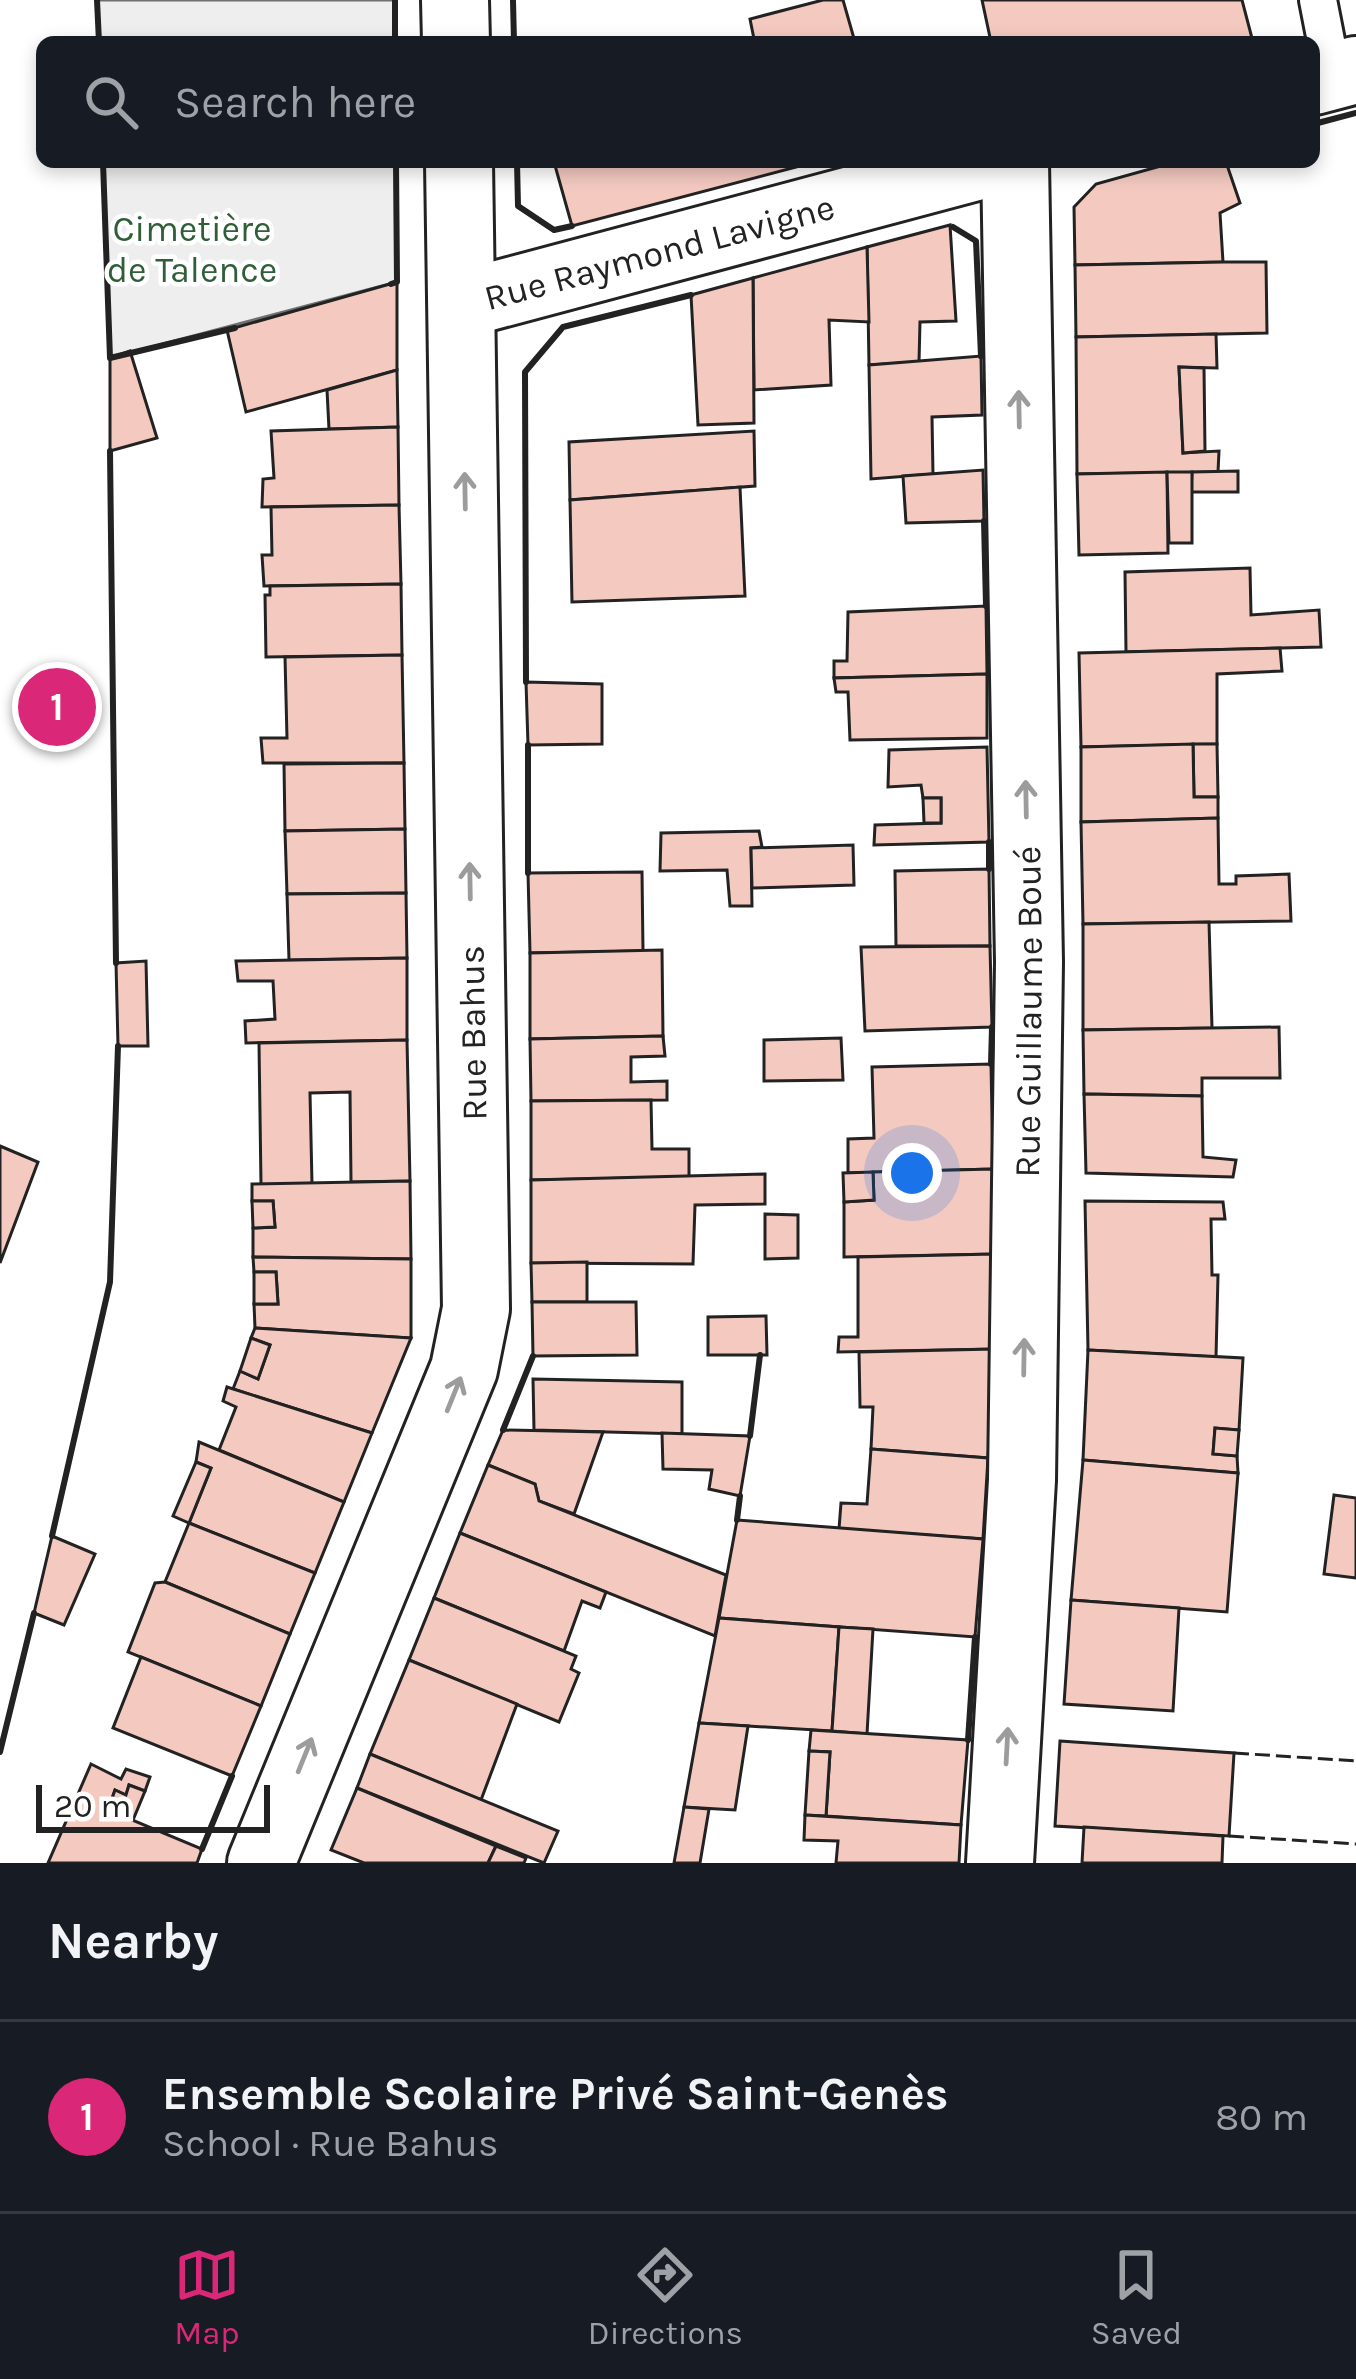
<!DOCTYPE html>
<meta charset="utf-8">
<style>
:root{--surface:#171b24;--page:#242831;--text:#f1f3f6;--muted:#9ea1a6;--line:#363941;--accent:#db2777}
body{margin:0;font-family:Karla,sans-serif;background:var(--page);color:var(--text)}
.scale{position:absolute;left:36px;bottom:30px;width:234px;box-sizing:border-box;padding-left:12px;border:6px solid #222;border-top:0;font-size:33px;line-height:42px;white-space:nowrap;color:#222;-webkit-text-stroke:9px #fff;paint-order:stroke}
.you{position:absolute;left:912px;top:1173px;width:42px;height:42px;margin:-30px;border:9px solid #fff;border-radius:50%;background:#1a73e8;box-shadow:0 0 0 18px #1a73e833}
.badge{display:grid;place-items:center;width:78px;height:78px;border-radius:50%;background:var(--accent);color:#fff;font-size:39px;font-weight:700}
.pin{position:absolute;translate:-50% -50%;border:6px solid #fff;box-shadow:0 3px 12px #0006}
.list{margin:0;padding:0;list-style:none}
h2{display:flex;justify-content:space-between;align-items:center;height:156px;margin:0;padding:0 48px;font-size:51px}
h2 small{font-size:39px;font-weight:400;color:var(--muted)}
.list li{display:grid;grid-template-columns:78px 1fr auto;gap:36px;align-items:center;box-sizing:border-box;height:192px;padding:0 48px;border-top:3px solid var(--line)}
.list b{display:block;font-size:45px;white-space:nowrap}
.list p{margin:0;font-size:39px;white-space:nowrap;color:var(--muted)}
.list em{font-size:39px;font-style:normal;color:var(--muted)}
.icon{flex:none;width:66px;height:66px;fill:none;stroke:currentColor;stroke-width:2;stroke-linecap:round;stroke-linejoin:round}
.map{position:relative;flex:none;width:1356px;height:1863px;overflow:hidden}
.search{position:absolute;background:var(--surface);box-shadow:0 6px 18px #0003;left:36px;right:36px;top:36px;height:132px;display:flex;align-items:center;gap:30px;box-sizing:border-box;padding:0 42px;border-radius:18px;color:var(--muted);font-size:45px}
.sheet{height:348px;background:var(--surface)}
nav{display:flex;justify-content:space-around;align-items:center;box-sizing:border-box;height:168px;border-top:3px solid var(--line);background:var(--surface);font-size:33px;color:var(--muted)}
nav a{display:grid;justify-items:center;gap:6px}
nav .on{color:var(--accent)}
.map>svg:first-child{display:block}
.green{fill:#eee;stroke:#6f6f6f;stroke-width:3}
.building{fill:#f3c9c0;stroke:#222;stroke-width:3}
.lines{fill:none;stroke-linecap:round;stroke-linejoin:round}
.lane-casing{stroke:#222;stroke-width:42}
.street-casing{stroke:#222;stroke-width:72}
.lane{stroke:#fff;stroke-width:36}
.street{stroke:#fff;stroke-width:66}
.fence{stroke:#222;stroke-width:3;stroke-dasharray:15 6;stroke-linecap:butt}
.wall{stroke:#222;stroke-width:6}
.oneway{stroke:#9c9c9c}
.labels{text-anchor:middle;stroke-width:9;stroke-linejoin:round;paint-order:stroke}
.park-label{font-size:36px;fill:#2f5e38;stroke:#fff}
.street-label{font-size:36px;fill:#222;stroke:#fff}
</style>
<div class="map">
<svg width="1356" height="1863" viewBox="0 0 1356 1863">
<rect width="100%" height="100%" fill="#fff"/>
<g class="green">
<polygon points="97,0 395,0 395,42 99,42"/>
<polygon points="103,162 396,162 397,282 110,358"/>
</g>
<g class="building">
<polygon points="823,0 843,0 855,42 743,42 754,39 750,19"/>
<polygon points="982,0 1242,0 1253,42 991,42"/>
<polygon points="554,162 815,162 572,226"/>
<polygon points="1175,162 1226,162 1240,203 1220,213 1223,262 1075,265 1074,207 1096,184"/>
<polygon points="950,225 956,321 920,322 919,362 869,365 867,247"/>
<polygon points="867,247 869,322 829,320 831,385 754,390 753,278"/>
<polygon points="1223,262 1266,262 1267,333 1076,337 1075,265"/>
<polygon points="753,278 754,423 698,425 691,295"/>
<polygon points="397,282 397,370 246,412 227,330"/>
<polygon points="1216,334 1217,368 1179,367 1183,453 1219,451 1218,472 1077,474 1076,337"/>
<polygon points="130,351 157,438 110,451 110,358"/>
<polygon points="981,356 982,415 932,417 933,474 871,479 869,365"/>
<polygon points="1179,367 1204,368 1205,451 1183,453"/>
<polygon points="397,370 398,427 329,429 327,390"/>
<polygon points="398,427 399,505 262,507 263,479 274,478 271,431"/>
<polygon points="754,431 755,486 570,500 569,442"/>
<polygon points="983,470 984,521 906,523 903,476"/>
<polygon points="1238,471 1238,492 1191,492 1192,472"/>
<polygon points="1167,472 1168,553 1079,555 1077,474"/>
<polygon points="1167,472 1192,472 1192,543 1169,543"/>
<polygon points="740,487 745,596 572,602 570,500"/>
<polygon points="399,505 401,584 264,586 262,555 272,555 271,507"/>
<polygon points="1250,568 1251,615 1319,610 1321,647 1126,652 1125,572"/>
<polygon points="401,584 402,655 266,657 265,595 270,595 270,586"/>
<polygon points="986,606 987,674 834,678 834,661 847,661 848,612"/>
<polygon points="1280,648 1282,671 1217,674 1217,744 1081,747 1079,653"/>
<polygon points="402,655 404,763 263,763 261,738 287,738 285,657"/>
<polygon points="987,674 987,738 850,740 848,692 836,692 834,678"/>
<polygon points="526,682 602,684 602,744 528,745"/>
<polygon points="1193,744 1217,744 1218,797 1194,797"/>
<polygon points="1193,744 1194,797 1218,797 1218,818 1081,822 1081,747"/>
<polygon points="987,747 989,842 874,845 875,825 941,823 941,798 923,798 921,785 888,787 889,750"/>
<polygon points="404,763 405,829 285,831 284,764"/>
<polygon points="923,798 941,798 941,823 924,823"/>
<polygon points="1218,818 1219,884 1236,884 1236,876 1289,874 1291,921 1083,924 1081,822"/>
<polygon points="405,829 406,893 287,894 285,831"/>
<polygon points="759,831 762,847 751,848 752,906 730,906 727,870 660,871 661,833"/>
<polygon points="853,845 854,885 752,888 751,848"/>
<polygon points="989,869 990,946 896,946 895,871"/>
<polygon points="642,872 643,951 530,953 528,873"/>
<polygon points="406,893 407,958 289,960 287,894"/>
<polygon points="1209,922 1212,1028 1083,1030 1083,924"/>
<polygon points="990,946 992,1027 865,1031 861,947"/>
<polygon points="662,950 663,1036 530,1039 530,953"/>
<polygon points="407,958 407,1040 246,1043 245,1021 275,1019 273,981 238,981 236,961"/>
<polygon points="146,961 148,1046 118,1046 116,963"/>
<polygon points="1279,1027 1280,1078 1202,1078 1202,1096 1084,1094 1083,1030"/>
<polygon points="663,1036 665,1056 631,1057 631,1082 667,1081 667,1100 531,1101 530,1039"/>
<polygon points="841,1038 843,1080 764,1081 764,1040"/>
<polygon points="407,1040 410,1181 351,1182 350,1092 310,1093 312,1184 261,1185 259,1043"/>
<polygon points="991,1064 993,1169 848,1173 848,1139 874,1138 872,1067"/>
<polygon points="1084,1094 1202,1096 1203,1157 1236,1160 1233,1177 1086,1173"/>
<polygon points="651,1100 652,1149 689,1149 689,1177 531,1180 531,1101"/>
<polygon points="0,1146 38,1162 0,1263"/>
<polygon points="993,1169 995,1254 844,1257 844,1202 874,1200 873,1172"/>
<polygon points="873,1172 874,1200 844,1202 843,1173"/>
<polygon points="765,1174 765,1204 695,1205 693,1264 531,1263 531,1180"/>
<polygon points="410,1181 411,1259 253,1257 253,1228 275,1227 273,1201 252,1201 252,1184"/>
<polygon points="252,1201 273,1201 275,1227 253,1228"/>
<polygon points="1085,1201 1223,1202 1225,1219 1211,1219 1212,1275 1218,1275 1216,1357 1088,1350"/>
<polygon points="765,1214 798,1215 798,1258 765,1259"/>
<polygon points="995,1254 995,1349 838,1352 839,1337 858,1337 858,1257"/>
<polygon points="253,1257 411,1259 411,1338 255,1328 254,1304 278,1304 276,1272 254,1272"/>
<polygon points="587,1262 587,1302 532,1302 531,1263"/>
<polygon points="254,1272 276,1272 278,1304 254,1304"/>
<polygon points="532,1302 636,1302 637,1355 533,1356"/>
<polygon points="766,1316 767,1355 708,1355 708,1317"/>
<polygon points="255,1328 411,1338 372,1433 233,1389 240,1371 258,1379 270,1345 251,1338"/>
<polygon points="251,1338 270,1345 258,1379 240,1371"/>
<polygon points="995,1349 988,1458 871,1449 873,1407 860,1407 859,1352"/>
<polygon points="1088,1350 1243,1358 1239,1430 1215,1428 1213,1454 1237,1456 1238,1473 1083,1460"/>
<polygon points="533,1379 682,1382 682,1434 534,1430"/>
<polygon points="227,1387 372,1433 344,1502 219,1450 236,1407 223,1401"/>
<polygon points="1215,1428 1239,1430 1237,1456 1213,1454"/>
<polygon points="503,1430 603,1432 574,1514 539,1501 535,1484 488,1465"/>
<polygon points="662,1433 750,1436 740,1496 709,1489 712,1470 663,1469"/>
<polygon points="199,1442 344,1502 315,1573 189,1523 211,1468 196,1462"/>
<polygon points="871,1449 988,1458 983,1539 839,1529 841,1503 867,1504"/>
<polygon points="1083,1460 1238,1473 1227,1612 1071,1600"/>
<polygon points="196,1462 211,1468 189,1523 173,1516"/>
<polygon points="488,1465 535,1484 539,1501 726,1575 715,1636 460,1533"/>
<polygon points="1334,1495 1356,1498 1356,1578 1324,1574"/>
<polygon points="737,1520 983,1539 975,1637 719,1618"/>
<polygon points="189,1523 315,1573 290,1634 165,1582"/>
<polygon points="460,1533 606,1592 600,1608 582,1601 564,1651 434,1598"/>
<polygon points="52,1536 95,1554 64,1625 34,1613"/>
<polygon points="165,1582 290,1634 261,1706 128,1652 155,1583"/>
<polygon points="434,1598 576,1656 571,1669 579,1673 559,1722 409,1660"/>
<polygon points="1071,1600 1179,1608 1173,1711 1064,1704"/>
<polygon points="719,1618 839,1627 832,1731 699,1723"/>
<polygon points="839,1627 873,1629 867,1734 832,1731"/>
<polygon points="141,1657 261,1706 232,1776 113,1728"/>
<polygon points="409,1660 517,1704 481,1800 370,1754"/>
<polygon points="699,1723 748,1726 735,1810 684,1807"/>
<polygon points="811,1730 968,1740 961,1825 826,1816 830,1752 809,1751"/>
<polygon points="1060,1741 1234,1753 1229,1836 1055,1826"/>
<polygon points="809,1751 830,1752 826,1816 805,1815"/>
<polygon points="370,1754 558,1831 544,1863 357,1788"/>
<polygon points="91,1764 121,1779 126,1769 150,1777 145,1791 129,1785 126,1795 115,1790 108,1810 202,1849 197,1863 48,1863"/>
<polygon points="129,1785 145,1791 133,1820 108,1810 115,1790 126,1795"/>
<polygon points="357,1788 496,1846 488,1863 364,1863 331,1850"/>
<polygon points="684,1807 709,1809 700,1863 674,1863"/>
<polygon points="805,1815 961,1825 959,1863 836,1863 838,1841 804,1840"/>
<polygon points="1084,1827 1223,1836 1222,1863 1082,1863"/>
<polygon points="496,1846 526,1858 524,1863 488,1863"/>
</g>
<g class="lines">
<g class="lane-casing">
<polyline id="lane" points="1318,0 1333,77"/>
</g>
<g class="street-casing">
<g id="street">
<polyline points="455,0 456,42"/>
<polyline points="1314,81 1356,70"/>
<path id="s1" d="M462,304L994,162"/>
<polyline points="261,1863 464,1369 476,1309 459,162"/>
<path id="s2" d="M1000,1863L1022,1480L1029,962L1015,162"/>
</g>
</g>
<use href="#lane" class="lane"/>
<use href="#street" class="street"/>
<g class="fence">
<polyline points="1234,1753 1356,1761"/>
<polyline points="1229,1836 1356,1844"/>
</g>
<g class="wall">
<polyline points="97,0 99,42"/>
<polyline points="395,0 395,42"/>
<polyline points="513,1 514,42"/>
<polyline points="1314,124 1356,113"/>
<polyline points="103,162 110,358 235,328"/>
<polyline points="517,162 518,206 554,230 572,226"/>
<polyline points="953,227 976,241 981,356"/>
<polyline points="391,284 397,282 396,162"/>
<polyline points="110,451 116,963"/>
<polyline points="984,521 986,606"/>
<polyline points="526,682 525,372 563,327 691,295"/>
<polyline points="528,745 528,873"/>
<polyline points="989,842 989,869"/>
<polyline points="991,1064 992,1027"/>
<polyline points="503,1430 533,1356"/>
<polyline points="750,1436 760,1355"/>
<polyline points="737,1520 740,1496"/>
<polyline points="52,1536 110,1282 118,1046"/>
<polyline points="968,1740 975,1637"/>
<polyline points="0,1752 34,1613"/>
<polyline points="202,1849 232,1776"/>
</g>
</g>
<defs><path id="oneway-shaft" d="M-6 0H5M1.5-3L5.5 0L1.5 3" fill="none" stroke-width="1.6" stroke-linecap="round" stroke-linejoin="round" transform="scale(3)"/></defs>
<g class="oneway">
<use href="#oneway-shaft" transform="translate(1019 409) rotate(-91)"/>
<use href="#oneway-shaft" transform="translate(465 491) rotate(-91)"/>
<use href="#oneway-shaft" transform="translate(1026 799) rotate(-91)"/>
<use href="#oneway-shaft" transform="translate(470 881) rotate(-91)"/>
<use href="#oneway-shaft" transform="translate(1024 1357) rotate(-89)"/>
<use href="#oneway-shaft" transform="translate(454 1394) rotate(-68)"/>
<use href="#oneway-shaft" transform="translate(1007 1746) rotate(-87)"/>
<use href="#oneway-shaft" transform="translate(305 1755) rotate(-68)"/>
</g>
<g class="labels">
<g class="park-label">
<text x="192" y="241">Cimetière<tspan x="192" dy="41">de Talence</tspan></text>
</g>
<g class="street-label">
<text dy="13" stroke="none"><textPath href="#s1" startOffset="204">Rue Raymond Lavigne</textPath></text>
<text dy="13" stroke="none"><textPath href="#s2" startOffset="852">Rue Guillaume Boué</textPath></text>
<text transform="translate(472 1033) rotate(-91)" y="13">Rue Bahus</text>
</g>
</g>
</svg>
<div class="scale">20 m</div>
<div class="you"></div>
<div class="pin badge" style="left:57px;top:707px">1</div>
<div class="search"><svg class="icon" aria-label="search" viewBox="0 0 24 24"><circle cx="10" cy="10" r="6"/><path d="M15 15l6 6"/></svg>Search here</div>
</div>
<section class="sheet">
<h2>Nearby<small></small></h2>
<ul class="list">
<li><span class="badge">1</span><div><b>Ensemble Scolaire Privé Saint-Genès</b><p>School · Rue Bahus</p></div><em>80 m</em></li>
</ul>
</section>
<nav>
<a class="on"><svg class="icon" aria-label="map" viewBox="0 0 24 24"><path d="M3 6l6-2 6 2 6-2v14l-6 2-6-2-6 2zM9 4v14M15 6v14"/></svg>Map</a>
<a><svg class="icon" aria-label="directions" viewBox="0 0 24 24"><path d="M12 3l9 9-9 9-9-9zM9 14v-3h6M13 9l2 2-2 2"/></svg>Directions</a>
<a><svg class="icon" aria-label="saved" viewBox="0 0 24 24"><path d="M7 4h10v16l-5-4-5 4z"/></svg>Saved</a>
</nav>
